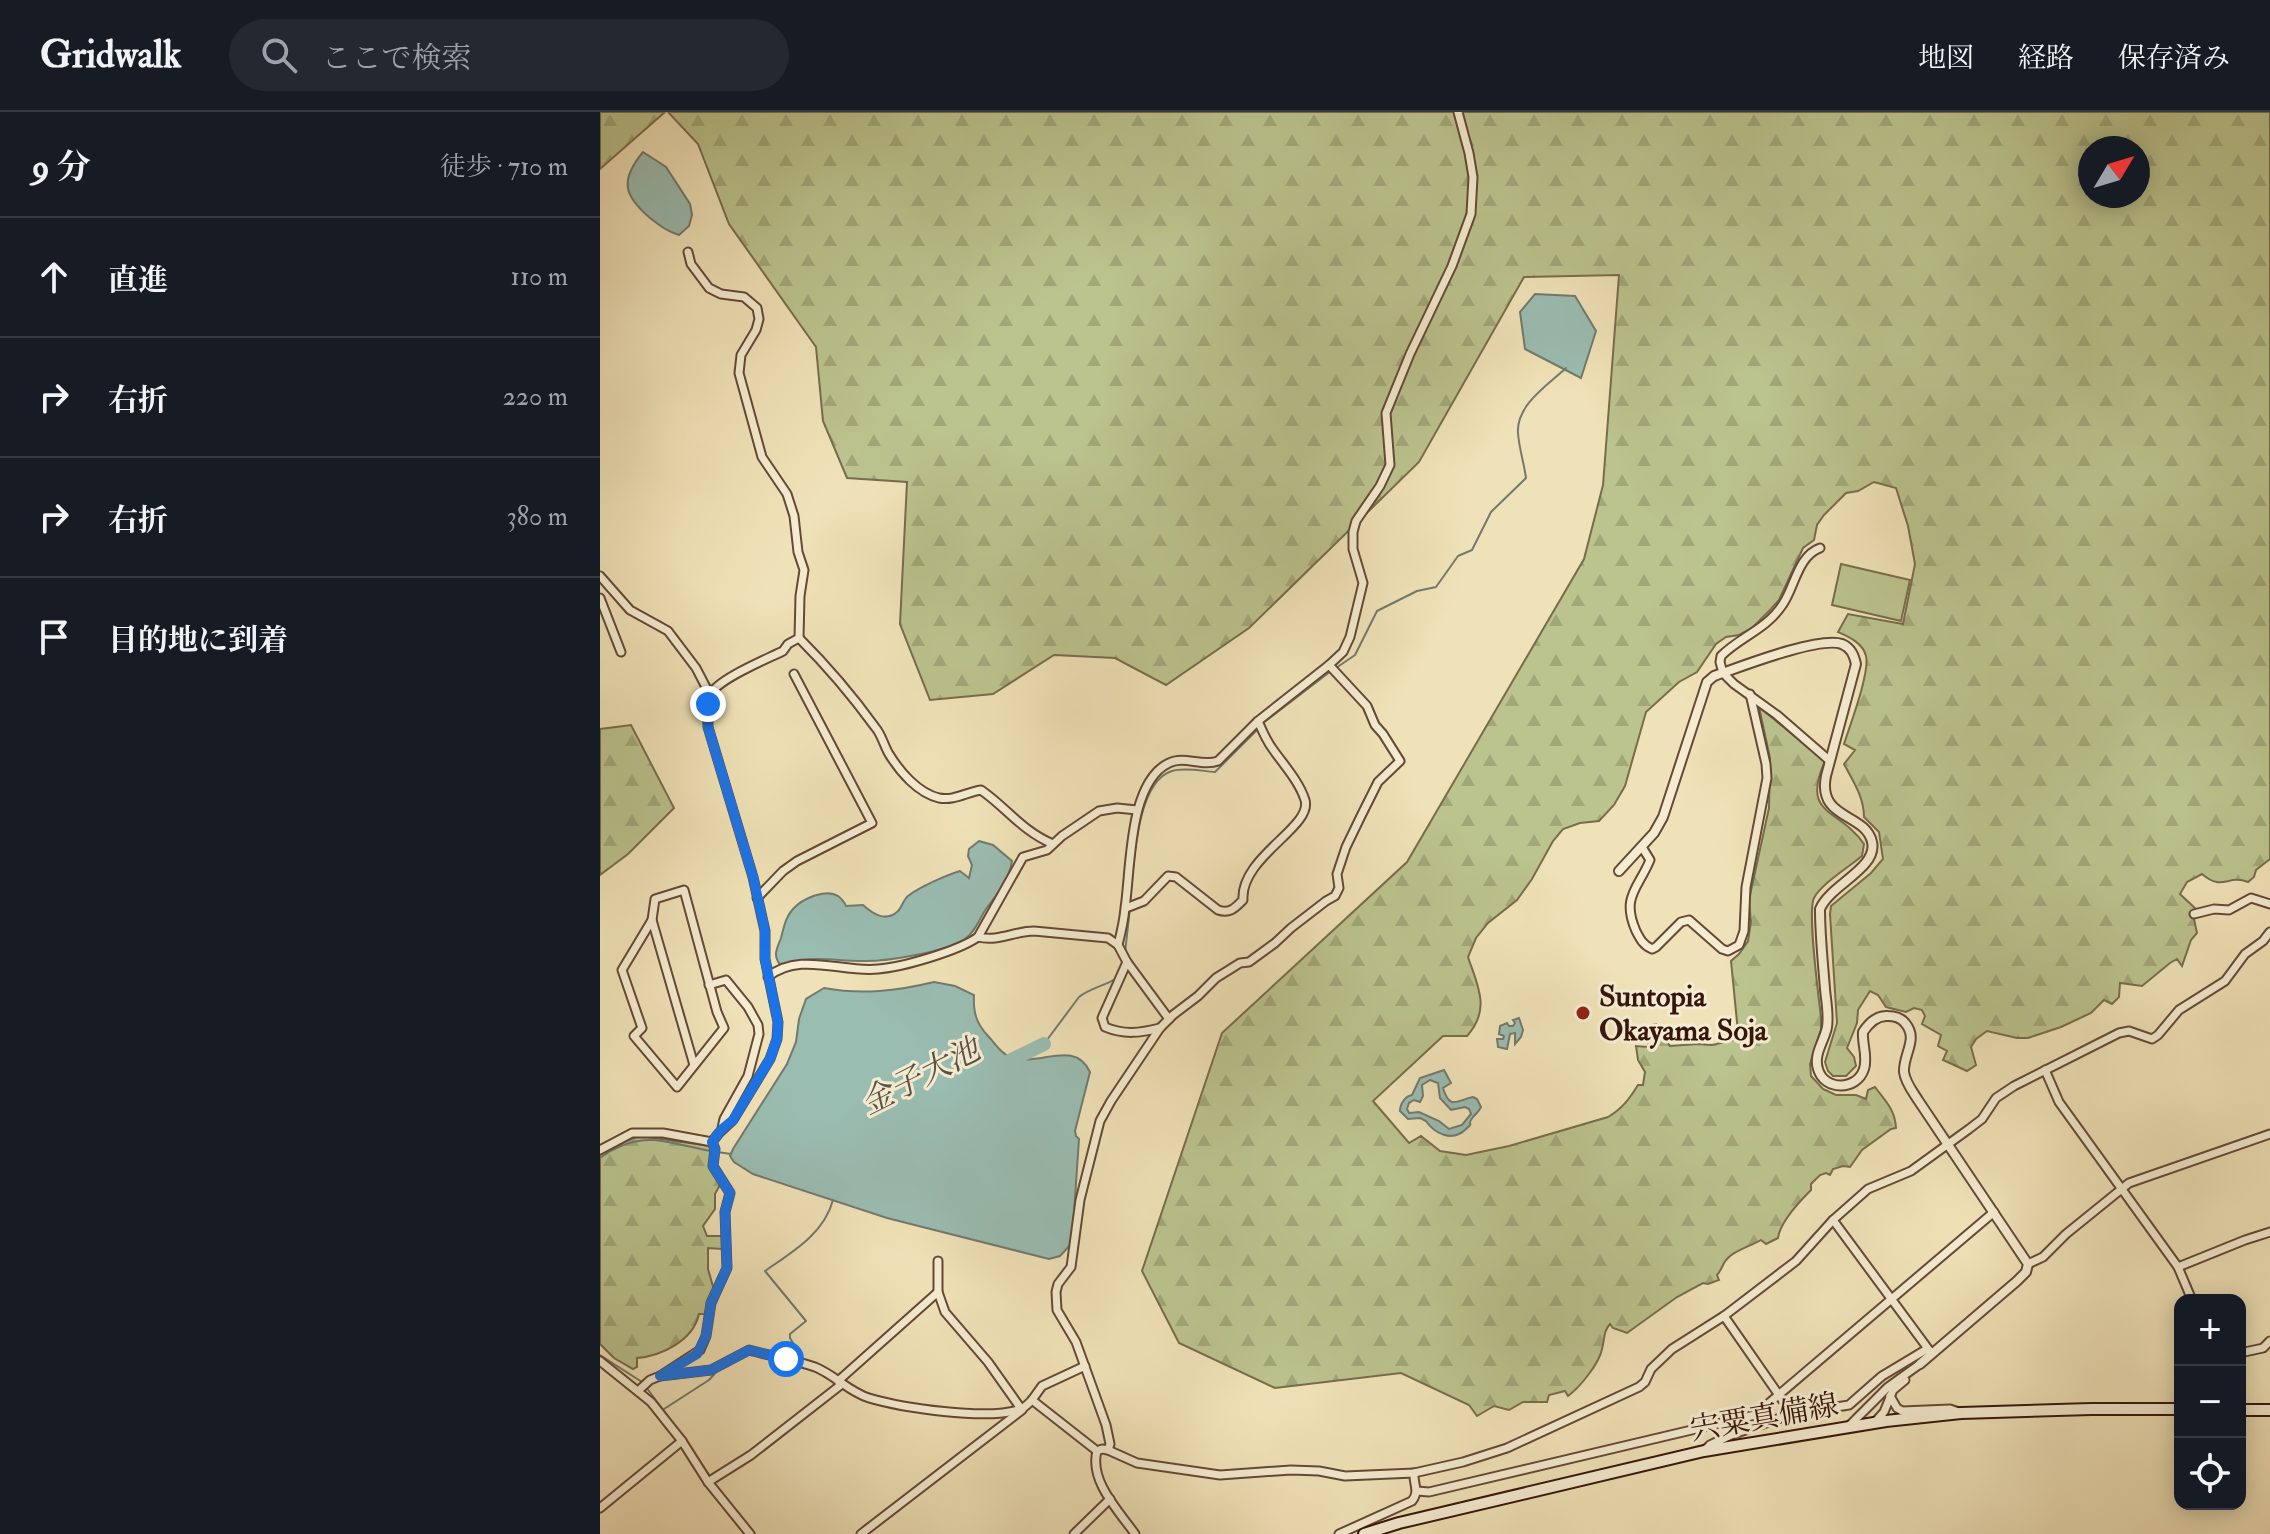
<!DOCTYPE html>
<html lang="ja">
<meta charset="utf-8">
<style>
:root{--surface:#171b24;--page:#242831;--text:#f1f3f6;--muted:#9ea1a6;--line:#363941}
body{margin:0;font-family:"IM FELL Double Pica","Noto Serif JP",serif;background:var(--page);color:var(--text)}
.controls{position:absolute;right:24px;bottom:24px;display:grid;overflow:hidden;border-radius:16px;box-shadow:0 4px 20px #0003}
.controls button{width:72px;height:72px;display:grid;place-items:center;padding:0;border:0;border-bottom:2px solid var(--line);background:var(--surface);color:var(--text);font:40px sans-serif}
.compass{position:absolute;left:1478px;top:24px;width:72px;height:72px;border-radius:50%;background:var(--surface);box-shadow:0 4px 20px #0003;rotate:52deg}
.stop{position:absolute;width:24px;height:24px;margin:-18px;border:6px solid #1a73e8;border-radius:50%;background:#fff}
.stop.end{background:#1a73e8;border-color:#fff;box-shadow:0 2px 8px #0008}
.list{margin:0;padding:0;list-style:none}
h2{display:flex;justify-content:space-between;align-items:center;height:104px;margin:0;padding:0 32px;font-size:34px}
h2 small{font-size:26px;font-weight:400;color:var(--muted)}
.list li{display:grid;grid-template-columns:52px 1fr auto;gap:24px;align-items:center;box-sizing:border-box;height:120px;padding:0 32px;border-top:2px solid var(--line)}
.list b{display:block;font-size:30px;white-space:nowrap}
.list em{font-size:26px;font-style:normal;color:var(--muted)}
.icon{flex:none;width:44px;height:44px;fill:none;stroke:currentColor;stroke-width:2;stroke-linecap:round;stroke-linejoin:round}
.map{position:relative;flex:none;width:1670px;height:1422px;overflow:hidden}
header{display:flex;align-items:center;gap:48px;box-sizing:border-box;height:112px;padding:0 40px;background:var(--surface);border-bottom:2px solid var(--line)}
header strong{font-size:38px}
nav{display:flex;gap:44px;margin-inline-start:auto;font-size:28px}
.search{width:560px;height:72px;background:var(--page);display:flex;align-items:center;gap:20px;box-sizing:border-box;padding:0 28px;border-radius:44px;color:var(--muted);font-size:30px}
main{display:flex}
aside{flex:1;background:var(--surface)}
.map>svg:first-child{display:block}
.forest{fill:url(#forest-firs);stroke:#786c4c;stroke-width:2;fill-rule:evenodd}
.pitch{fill:#bbc38e;stroke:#786c4c;stroke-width:2}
.water{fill:#9abdb2;stroke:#727a6f;stroke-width:2;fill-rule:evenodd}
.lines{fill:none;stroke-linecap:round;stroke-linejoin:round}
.stream{stroke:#727a6f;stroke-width:2}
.river{stroke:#9abdb2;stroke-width:14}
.minor-casing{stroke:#644936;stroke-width:11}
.tertiary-casing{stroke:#644936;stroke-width:12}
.secondary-casing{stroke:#36160a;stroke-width:14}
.minor{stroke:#f5ecd1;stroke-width:7}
.tertiary{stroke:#f5ecd1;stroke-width:8}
.secondary{stroke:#f5ecd1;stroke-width:10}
.route{stroke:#1a73e8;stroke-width:10}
.poi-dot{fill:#8f2418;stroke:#f5ecd1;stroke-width:3}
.labels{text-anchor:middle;stroke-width:6;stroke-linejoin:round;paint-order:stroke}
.poi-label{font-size:30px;font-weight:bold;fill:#36160a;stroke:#f5ecd1;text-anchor:start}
.street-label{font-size:30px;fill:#36160a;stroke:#f5ecd1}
.water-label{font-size:32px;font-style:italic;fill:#595045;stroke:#f5ecd1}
</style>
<header>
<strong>Gridwalk</strong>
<div class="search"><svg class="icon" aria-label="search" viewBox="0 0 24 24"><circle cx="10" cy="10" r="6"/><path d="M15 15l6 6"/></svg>ここで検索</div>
<nav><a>地図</a><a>経路</a><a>保存済み</a></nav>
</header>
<main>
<aside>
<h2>9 分<small>徒歩 · 710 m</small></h2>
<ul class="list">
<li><svg class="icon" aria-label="ahead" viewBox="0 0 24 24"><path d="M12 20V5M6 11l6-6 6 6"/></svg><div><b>直進</b></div><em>110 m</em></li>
<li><svg class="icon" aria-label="right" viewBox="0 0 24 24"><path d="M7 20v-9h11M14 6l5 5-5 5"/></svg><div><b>右折</b></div><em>220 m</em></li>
<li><svg class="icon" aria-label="right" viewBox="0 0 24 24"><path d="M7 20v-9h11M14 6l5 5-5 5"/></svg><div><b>右折</b></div><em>380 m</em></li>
<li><svg class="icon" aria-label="arrive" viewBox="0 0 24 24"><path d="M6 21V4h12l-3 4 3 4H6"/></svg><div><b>目的地に到着</b></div></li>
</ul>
</aside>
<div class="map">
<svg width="1670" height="1422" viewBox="0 0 1670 1422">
<defs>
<pattern id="forest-firs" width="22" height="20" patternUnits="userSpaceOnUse" patternTransform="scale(2)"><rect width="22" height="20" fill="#bbc38e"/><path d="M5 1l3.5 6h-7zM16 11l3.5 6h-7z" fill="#a1a779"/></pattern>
</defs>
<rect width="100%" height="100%" fill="#f0e2b8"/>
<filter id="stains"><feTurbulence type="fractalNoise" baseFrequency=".0025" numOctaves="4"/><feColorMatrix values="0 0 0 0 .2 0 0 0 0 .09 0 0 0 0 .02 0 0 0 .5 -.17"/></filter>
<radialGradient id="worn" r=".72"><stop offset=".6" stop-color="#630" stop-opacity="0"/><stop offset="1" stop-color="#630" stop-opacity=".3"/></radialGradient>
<g class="forest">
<polygon points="0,0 65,0 0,57"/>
<path d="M68,0H1670V747L1656,758L1654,765L1648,770C1627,762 1623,780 1602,762L1587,770L1580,782L1598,799L1594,807L1597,821L1591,828L1582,854L1577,847L1570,851L1542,874L1520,871L1519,885L1512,892L1504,888L1491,901L1461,915L1428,926H1417L1387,919L1376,927L1371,935L1376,953L1367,959L1343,948L1347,939L1338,934L1341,923L1322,912L1325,904L1322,898L1314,896L1306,900L1286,895L1278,883L1270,879L1258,898L1257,911L1247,936L1254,945L1256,954L1246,964H1233L1228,959L1225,950L1237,911L1230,802L1231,794L1271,761L1283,747L1279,720L1264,705C1264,685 1253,669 1244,652L1255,638L1244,632C1250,613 1270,561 1266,544C1263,531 1249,525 1238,520L1248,502L1303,512L1315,452L1308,414L1296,376L1274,370L1258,379L1246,381L1224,403L1217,413L1214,428L1203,436L1179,488L1169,499L1152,516L1139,523L1126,525L1116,532L1097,560L1079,570L1046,600L1025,674L1014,693L999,709L980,711L963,717L953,729L932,767L917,788L888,811L876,826L868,845C878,875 891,897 867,924H843L773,989L809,1031L821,1024L840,1039L866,1043L909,1034L1008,1005C1022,997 1030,986 1038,973H1043L1045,960L1038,948L1036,934L1048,935L1051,913L1056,912C1062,918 1064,927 1070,934L1098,932L1112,933L1134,928L1138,920L1131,849L1139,842L1148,829L1151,810L1149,788L1169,696L1170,646L1159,595L1225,649C1200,705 1240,696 1264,732L1262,744C1249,755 1221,772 1214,786C1207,799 1219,886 1221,906V917L1210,952L1211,964L1223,977L1236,983H1256L1266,987L1268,978L1275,975C1285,989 1295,997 1296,1016L1291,1017L1262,1038L1250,1055L1243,1054L1233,1057L1230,1063L1226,1061L1220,1063L1211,1072V1078C1199,1090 1180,1110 1178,1126L1166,1132L1161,1128C1149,1135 1131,1139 1124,1151C1122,1155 1120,1160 1117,1163L1119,1168L1108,1172L1103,1171L1077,1185L1027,1221L1013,1216L1010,1212C1003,1220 1005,1226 1002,1237C999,1252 980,1275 968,1284L965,1279L949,1283L947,1290H923L909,1298L894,1294L877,1304L869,1293L801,1261L675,1276L579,1231L542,1159L622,921L807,750L984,447L1003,373L1019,163L924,165L819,350L649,516L566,573L515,546L454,543L393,582L330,588L300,512L307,370L247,366L223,309L216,235L129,112L98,32ZM1490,36H1538V84H1490Z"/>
<polygon points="31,613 74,696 28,742 0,763 0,617"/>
<path d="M40,1024L111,1034L121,1071L115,1082V1097L103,1114L107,1124H122V1137L108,1136V1157L114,1178L105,1202H99C93,1229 61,1244 37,1246V1255L33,1257L14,1246L0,1232V1042L28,1028Z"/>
</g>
<polygon class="pitch" points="1241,452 1310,468 1301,509 1232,493"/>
<g class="water">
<path d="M43,40L66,55L90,92L92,103L89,114L79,123C68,120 59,113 50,106C23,83 20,68 43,40Z"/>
<polygon points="935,182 975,184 996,219 981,266 925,237 920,200"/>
<path d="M379,729L393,733L412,749C409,769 398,781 386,797C379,808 375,820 365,827C345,840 285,850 261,849C234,849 208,842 181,854C172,843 177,837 181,826C184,815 185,806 193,797C202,787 225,776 238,784C241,786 245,791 246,794L263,793C273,802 285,810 297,800C302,796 303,788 308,784C319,775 347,763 360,759L369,766L372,753L368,744L369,737Z"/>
<path d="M334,870L355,874L374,883C373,900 376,911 388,924C395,931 400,941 410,945C438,956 474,926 490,960L475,1019L476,1024L479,1027L472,1131L460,1144L449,1147L287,1106L153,1062L134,1050L130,1044L133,1037L187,952L196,930L199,907L206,887L224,876C262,883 297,879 334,870Z"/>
<polygon points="919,906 923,918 921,925 915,932 915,921 910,922 907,937 898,935 897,927 903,927 904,924 899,922 900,914 907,911 909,914 913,914 915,911 913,908"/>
<path d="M844,958L851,971L843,976C850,999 857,988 873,985L877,987L881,995C879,999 876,1002 873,1005C865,1016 876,1008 866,1017C852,1031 834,1021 826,1009L820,1006L808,1007L800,999C800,991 806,984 812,983L820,966ZM830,968L838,971L840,986L851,998L865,995L869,997L871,1002L862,1013L849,1017L839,1009L819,1000L809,1001L807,997L809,991L814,988L820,990L823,984L822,973Z"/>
</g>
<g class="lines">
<g class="stream">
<path d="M736,556L755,543L777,499L817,479L836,475L858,444L872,438L891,400L926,366C924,351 919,336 918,321C916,293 948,273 966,256"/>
<polyline points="663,611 731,559"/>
<path d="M530,789C534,757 535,670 572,659C584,655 602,659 615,660L659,616"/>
<polyline points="525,841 530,796"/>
<path d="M444,932L479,885C490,876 505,874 517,866"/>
<polyline points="117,1040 131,1042"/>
<path d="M0,1046C41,1016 66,1031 111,1039"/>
<polyline points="0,1243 42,1270"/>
<path d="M130,1245C145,1232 158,1236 175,1241"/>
<path d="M204,1249L190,1226V1222L206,1209L165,1159C192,1140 224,1122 233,1088"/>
<polyline points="46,1275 78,1318"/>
<polyline points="64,1297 109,1268 117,1259"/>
<polyline points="95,1343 110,1364"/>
<polyline points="113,1370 126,1387"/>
<polyline points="145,1411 155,1422"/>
</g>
<polyline class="river" points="401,953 444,932"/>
<g class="minor-casing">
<g id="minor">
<path d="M1220,436C1198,444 1195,474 1183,492C1166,518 1141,524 1121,544L1120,550L1123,561L1134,572L1177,603L1230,649"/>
<polyline points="0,464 30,498 68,519 96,556 110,583"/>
<polyline points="0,486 21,540"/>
<path d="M199,526C224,551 254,586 275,615C282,623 284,634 289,642C300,660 318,681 339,686C354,689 367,680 381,678C407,696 422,719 453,732"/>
<path d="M1042,735L1050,748C1038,777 1021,785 1036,819C1040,827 1043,833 1052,837L1056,835L1081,810L1089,808L1122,837L1128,839L1139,833L1144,819L1146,775L1167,666L1166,652L1150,582"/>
<polygon points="84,778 117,900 124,916 77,975 34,924 42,916 22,858 52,808 55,787"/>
<polyline points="157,786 183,759 197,749 272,711 194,562"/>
<path d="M526,796L544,789L568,764L576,765L618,798C630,802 635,796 643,788C640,745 713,715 705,688C699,669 683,652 672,636C666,628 662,618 658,609"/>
<polyline points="1594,802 1614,797 1629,798 1651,786 1670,792"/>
<polyline points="52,808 94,953"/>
<path d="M378,825C398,830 415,819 434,819L508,826L518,833L527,850L569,907"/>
<path d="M518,833C521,821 524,808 525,796C531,758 528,670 569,651C584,643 602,655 618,649L658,609L729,553L743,540L750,525L763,471L753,437V420L756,409L780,374L790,353L786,301L810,242L852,154L871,102L873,65L869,41L858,0"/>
<path d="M527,850L502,906L505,915C524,923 540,921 560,916"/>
<path d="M168,865C199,839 242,861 278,857C303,855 358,839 378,825L423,745L447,738L462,724L499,699L517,696L537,698"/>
<polyline points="109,873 126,868 148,895 158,913 159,922 148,964 124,1007 122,1016"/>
<polyline points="1445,958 1459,990 1578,1155 1592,1188"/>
<path d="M0,1038L32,1021H63L112,1030L119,1021L133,1008L170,947L177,927L178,910L165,847V819L153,765L108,615C108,605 106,592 111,582C118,567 167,547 183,539L188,532L199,526L200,484L204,458L198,440L194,404L187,382L162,345L139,261L141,243L156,218L159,207L157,196L144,185L121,182L109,176L91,152L88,140"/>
<polyline points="1233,1108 1329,1238"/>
<polyline points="1428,1152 1443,1145 1466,1122 1529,1071 1670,1022"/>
<polyline points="1578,1155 1645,1128 1670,1120"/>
<polyline points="1124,1204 1192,1302"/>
<polyline points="1640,1241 1663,1236 1670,1229"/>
<polyline points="0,1249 51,1290 82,1329 108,1370 150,1422"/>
<path d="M60,1264L111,1258L149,1238C171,1244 194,1248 215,1255C235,1263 249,1280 269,1286C303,1296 385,1308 418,1298C424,1297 428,1292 432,1288L497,1339"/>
<polyline points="238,1269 338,1180"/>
<polyline points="38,1279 50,1268 60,1264 100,1238 106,1224 111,1191 127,1156 125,1100 130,1081 113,1054 115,1037 112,1030"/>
<polyline points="1290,1284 1297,1296 1302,1299 1350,1297 1359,1300"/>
<polyline points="432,1288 442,1274 485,1254"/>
<polyline points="1276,1309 1284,1300 1293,1278 1305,1268"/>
<polyline points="1250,1313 1288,1275 1320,1252"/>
<polyline points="508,1338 510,1332 506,1313 476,1230 457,1198 456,1180 458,1172 471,1155 480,1088 500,1009 511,989 560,916 573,903 598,884 616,866 640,851 649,850 675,831 691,816 726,789 735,784 739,776 737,762 746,735 761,704 778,670 800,649 783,622 775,613 767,594 729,553"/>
<polyline points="1105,1338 1110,1333 1131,1323 1192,1302 1249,1293 1282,1264 1327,1237"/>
<polyline points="108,1370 151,1343 242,1272"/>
<polyline points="817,1379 829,1380 1155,1303 1394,1100"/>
<polyline points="0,1396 82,1329"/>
<polyline points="261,1422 422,1298 388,1250 345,1200 338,1180 338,1149"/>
<polyline points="474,1422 510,1387"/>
<path d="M535,1422C519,1399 489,1369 497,1339L502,1337L508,1338L537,1351L620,1363L691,1358L719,1359L745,1364L814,1361L863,1350L907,1336L1039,1275L1045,1270L1051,1257L1072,1237L1124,1204L1196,1149L1233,1108L1268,1077L1311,1059L1369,1017L1382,1007L1396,986L1414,974L1519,921L1529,919L1552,927L1558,923L1579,898L1625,869L1645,842L1663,829L1670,820"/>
<path d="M739,1422L812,1389C820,1379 813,1372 814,1361"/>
</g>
</g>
<g class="tertiary-casing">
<path id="tertiary" d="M1019,759L1054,721L1063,705L1107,570L1114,564C1140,555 1219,524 1242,532C1251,536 1254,543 1256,552L1226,664C1217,708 1266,701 1272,730C1278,756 1230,773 1220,797C1220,824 1223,851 1225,877C1226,889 1229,903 1227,915C1225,928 1213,942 1218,957C1224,979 1257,979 1264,957C1268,945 1262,932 1263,920C1269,911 1277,903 1288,904C1295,904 1301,906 1305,911C1319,927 1303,942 1304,960C1305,970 1313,980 1318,988L1428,1152L1426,1160L1417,1169L1320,1252"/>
</g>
<g class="secondary-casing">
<g id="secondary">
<polyline points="1640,1298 1670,1298"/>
<polyline points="764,1422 799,1411 1104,1339 1286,1309 1361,1301 1491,1297 1580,1297"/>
</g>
</g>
<use href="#minor" class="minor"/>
<use href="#tertiary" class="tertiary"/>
<use href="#secondary" class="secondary"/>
</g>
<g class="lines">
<polyline class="route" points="108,592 108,615 153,765 165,819 165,847 178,910 177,927 170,947 133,1008 121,1018 112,1030 115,1037 113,1054 130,1081 125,1100 127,1156 111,1191 106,1224 97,1242 60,1264 111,1258 149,1238 186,1247"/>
</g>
<circle class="poi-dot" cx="983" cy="901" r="8"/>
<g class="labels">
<g class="poi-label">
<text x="999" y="894">Suntopia<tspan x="999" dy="34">Okayama Soja</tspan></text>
</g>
<g class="street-label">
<text transform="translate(1164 1305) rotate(-10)" y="10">宍粟真備線</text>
</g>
<g class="water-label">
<text transform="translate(320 964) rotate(-27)" y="11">金子大池</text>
</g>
</g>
<rect width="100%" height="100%" filter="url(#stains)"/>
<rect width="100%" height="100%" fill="url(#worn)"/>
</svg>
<div class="controls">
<button>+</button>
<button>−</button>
<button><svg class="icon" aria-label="locate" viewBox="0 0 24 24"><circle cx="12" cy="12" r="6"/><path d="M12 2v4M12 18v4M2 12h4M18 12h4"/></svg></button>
</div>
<svg class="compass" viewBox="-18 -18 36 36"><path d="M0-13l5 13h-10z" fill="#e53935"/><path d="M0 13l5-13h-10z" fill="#9ea1a6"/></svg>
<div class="stop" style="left:186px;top:1247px"></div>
<div class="stop end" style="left:108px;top:592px"></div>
</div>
</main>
